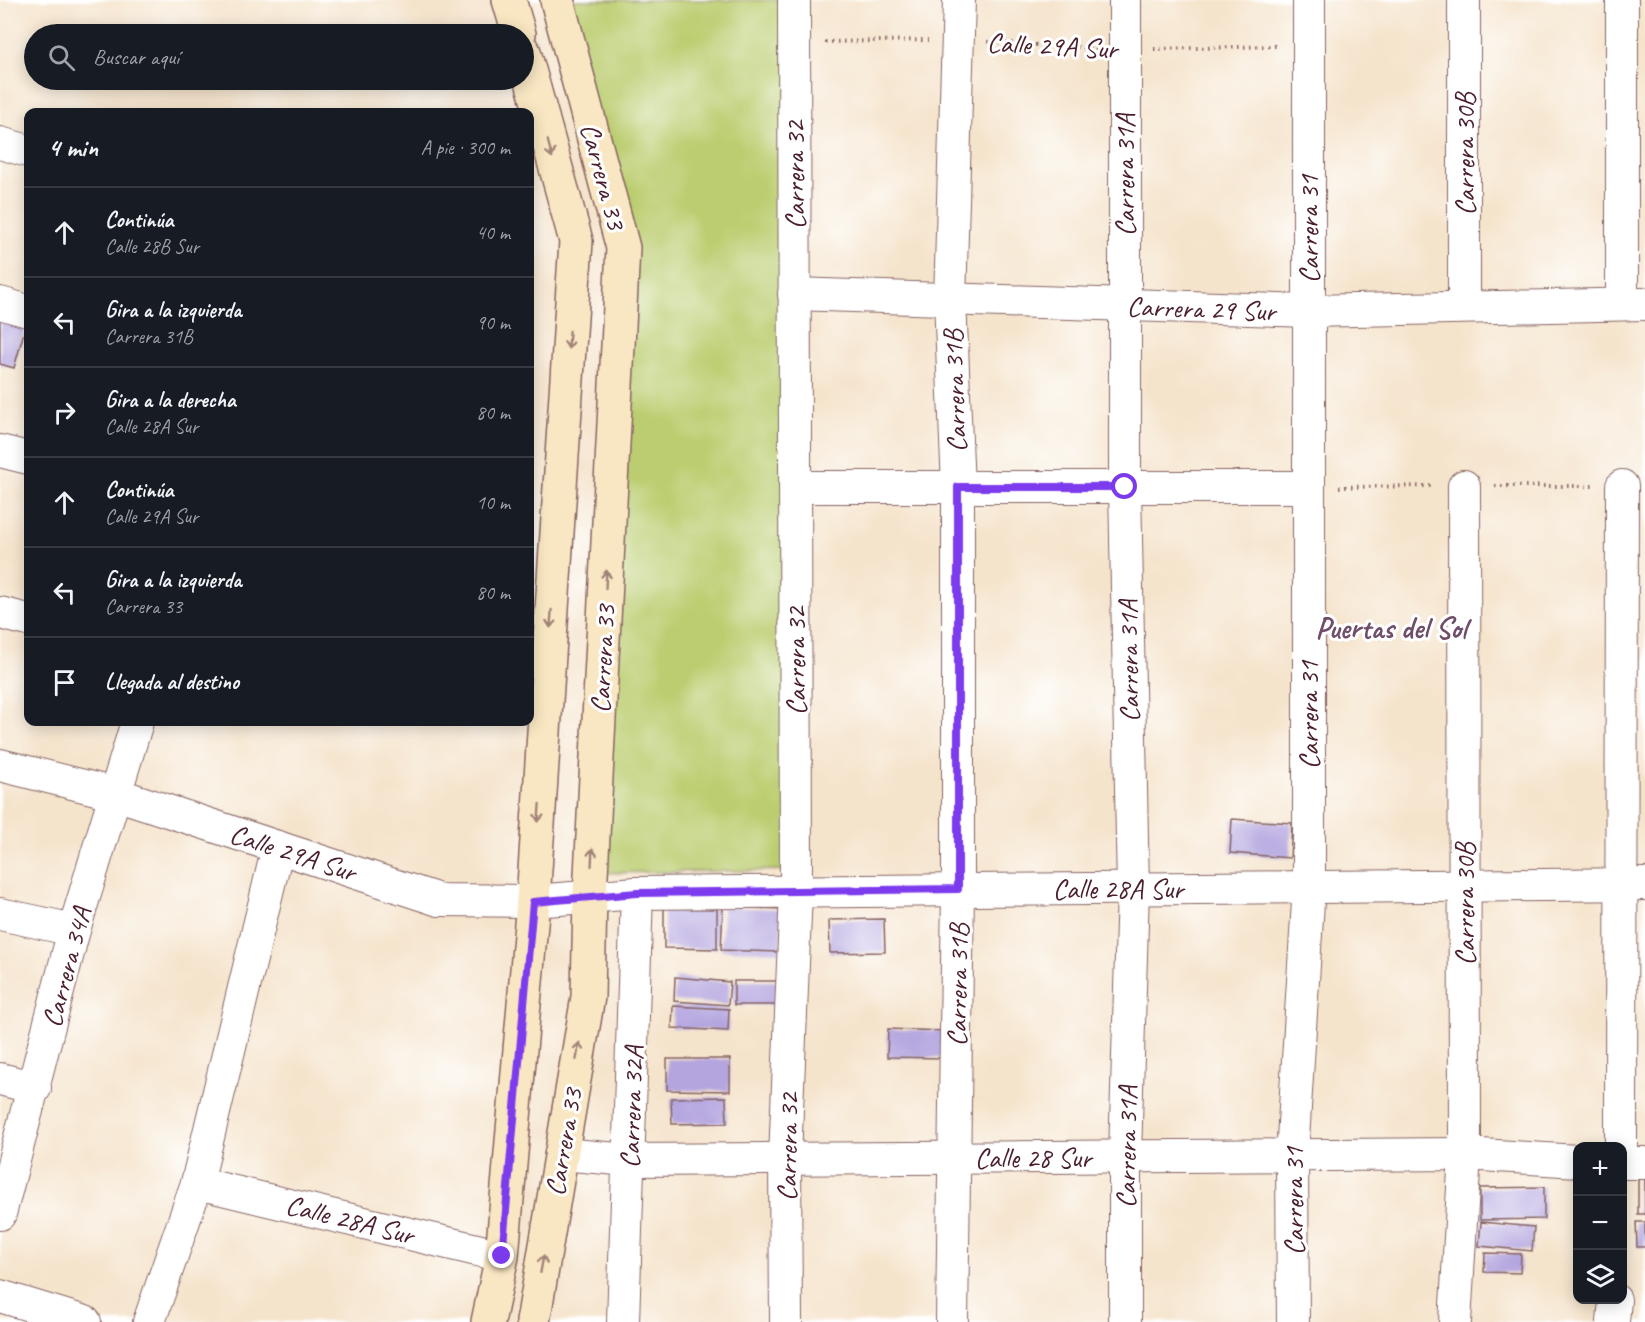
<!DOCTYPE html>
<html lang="es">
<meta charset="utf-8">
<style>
:root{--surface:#171b24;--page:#242831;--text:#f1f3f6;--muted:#9ea1a6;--line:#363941}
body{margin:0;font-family:Caveat,sans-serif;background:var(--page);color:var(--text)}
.controls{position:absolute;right:18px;bottom:18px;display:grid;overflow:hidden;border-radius:12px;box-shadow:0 3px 15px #0003}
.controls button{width:54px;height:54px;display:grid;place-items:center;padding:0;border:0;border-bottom:2px solid var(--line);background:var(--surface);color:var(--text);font:30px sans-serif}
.stop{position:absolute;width:18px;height:18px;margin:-14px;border:4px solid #7c3aed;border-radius:50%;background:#fff}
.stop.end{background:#7c3aed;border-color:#fff;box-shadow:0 2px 6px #0008}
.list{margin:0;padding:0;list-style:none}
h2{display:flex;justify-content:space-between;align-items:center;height:78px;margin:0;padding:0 24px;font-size:26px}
h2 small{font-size:20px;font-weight:400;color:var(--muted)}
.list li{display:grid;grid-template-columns:39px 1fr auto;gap:18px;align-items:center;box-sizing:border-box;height:90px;padding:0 24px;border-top:2px solid var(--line)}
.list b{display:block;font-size:22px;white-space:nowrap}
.list p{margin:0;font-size:20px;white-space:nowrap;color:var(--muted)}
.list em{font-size:20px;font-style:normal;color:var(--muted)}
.icon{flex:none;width:33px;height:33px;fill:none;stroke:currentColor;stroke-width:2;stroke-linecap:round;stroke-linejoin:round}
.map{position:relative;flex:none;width:1645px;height:1322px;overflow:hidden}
.search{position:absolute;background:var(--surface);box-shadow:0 3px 15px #0003;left:24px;top:24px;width:510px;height:66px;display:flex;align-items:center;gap:15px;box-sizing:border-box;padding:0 21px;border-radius:33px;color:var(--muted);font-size:22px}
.panel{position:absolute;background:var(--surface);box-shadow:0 3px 15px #0003;left:24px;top:108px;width:510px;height:618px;border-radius:12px}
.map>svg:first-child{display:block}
.green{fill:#bbcd70;stroke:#82764e;stroke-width:1.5}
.building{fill:#b4a5df}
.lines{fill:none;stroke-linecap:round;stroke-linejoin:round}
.street-casing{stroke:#866463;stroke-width:34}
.secondary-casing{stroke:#866463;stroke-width:36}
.path{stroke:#866463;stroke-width:4;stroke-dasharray:1.5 4.5;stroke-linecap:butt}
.street{stroke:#fff;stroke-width:32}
.secondary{stroke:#f9e7c3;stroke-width:33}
.oneway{stroke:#a28377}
.route{stroke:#7c3aed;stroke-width:8}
.labels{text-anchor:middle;stroke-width:6;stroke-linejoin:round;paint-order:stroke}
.street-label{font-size:28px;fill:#4a1f2b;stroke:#fff}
.neighbourhood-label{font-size:30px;font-weight:bold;fill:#6f4e6a;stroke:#fff}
</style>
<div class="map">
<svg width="1645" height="1322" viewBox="0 0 1645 1322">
<rect width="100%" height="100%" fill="#fff"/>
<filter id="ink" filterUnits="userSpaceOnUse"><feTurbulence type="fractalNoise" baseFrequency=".0167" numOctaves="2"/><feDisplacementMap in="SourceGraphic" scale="12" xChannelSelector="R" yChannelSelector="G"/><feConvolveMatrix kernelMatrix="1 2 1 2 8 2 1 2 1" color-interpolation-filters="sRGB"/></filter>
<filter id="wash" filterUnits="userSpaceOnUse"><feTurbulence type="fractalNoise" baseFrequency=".008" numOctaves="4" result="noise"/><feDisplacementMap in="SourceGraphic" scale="24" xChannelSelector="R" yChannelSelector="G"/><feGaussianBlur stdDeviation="1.35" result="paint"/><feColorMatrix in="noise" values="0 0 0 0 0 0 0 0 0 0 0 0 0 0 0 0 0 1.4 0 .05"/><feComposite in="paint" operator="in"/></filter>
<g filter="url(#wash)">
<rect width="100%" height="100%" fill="#f5e4cc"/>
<polygon class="green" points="560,0 791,0 792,870 593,873 625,246"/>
<g id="blocks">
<g class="building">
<polygon points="0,311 28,318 14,368 0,364"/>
<polygon points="1232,819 1292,823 1290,858 1230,853"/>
<polygon points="723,907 782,909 781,952 721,950"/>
<polygon points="664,908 717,909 717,949 664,948"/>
<polygon points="884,919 885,952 830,953 829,920"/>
<polygon points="675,977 730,982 728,1005 674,1001"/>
<rect x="734" y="981" width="43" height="24"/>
<polygon points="673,1006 729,1009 728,1031 672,1028"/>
<polygon points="888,1029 943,1031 943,1058 887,1057"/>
<polygon points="667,1059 730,1059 730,1091 667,1090"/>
<polygon points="726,1097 727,1123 672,1124 671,1098"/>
<rect x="1638" y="1174" width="7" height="40"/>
<polygon points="1544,1187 1544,1219 1480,1220 1480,1188"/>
<polygon points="1481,1222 1534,1227 1532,1251 1479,1246"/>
<polygon points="1636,1222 1645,1222 1645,1247 1637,1247"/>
<polygon points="1485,1253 1521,1254 1520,1273 1484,1272"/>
</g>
</g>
</g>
<g filter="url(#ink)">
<use href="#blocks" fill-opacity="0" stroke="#866463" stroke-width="1.5"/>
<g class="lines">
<g class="street-casing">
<g id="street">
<polyline points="0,143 28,151"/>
<polyline points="794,294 1308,311 1645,304"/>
<polyline points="0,303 28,311"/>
<polyline points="1622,304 1622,0"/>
<polyline points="1464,307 1464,0"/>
<polyline points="0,451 28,458"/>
<polyline points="795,487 1308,487"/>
<polyline points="0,613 28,620"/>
<polyline points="0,765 116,794 439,900 533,901 637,893 1645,884"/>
<polyline points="0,914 74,930"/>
<polyline points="0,1079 35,1088"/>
<polyline points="1621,1146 1622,486"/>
<polyline points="561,1154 629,1160 1465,1154 1578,1161"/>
<polyline points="1622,1163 1645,1163"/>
<polyline points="197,1183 502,1256"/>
<polyline points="0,1214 74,930 137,722"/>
<polyline points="0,1296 85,1322"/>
<polyline points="149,1322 197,1183 278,847"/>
<polyline points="623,1322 637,893"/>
<polyline points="786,1322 785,1158 796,891 794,0"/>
<polyline points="952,1322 958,889 958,487 950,300 959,0"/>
<polyline points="1125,1322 1125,1156 1133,889 1125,487 1125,0"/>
<polyline points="1293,1322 1292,1155 1309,886 1309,0"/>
<polyline points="1455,1322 1465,1154 1464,486"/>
<polyline points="1613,1322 1615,1300"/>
</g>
</g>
<g class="secondary-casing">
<g id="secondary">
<polyline points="509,0 519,34"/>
<polyline points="488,1322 502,1256 533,901 576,241 524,52"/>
<polyline points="533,1322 588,997 590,895 623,248 557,0"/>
</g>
</g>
<g class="path">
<polyline points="825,42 928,40"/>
<polyline points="987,42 1096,48"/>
<polyline points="1154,49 1279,46"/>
<polyline points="1495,486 1593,486"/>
<polyline points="1339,487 1434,486"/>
</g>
<use href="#street" class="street"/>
<use href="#secondary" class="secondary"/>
</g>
<defs><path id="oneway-shaft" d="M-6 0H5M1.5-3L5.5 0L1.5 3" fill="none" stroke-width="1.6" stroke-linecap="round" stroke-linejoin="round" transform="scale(1.5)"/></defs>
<g class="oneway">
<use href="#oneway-shaft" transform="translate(550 149) rotate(75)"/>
<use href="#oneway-shaft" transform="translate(569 340) rotate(94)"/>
<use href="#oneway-shaft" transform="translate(606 579) rotate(-87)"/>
<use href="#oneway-shaft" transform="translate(551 619) rotate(94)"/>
<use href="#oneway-shaft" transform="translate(539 813) rotate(94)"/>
<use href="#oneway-shaft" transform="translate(592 857) rotate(-87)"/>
<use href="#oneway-shaft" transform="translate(578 1051) rotate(-80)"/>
<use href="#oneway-shaft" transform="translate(542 1264) rotate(-80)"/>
</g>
</g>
<g class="lines" filter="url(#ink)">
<polyline class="route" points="502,1256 533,902 637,893 958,889 958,487 1125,487"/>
</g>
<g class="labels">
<g class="street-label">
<text transform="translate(1052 45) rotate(3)" y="10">Calle 29A Sur</text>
<text transform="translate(1464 154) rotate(-90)" y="10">Carrera 30B</text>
<text transform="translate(794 175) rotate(-90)" y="10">Carrera 32</text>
<text transform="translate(1124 175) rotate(-90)" y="10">Carrera 31A</text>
<text transform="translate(604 176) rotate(75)" y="10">Carrera 33</text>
<text transform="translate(1308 229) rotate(-90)" y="10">Carrera 31</text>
<text transform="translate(1201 308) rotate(2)" y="10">Carrera 29 Sur</text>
<text transform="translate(954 391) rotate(-92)" y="10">Carrera 31B</text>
<text transform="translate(602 659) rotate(-87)" y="10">Carrera 33</text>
<text transform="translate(795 661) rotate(-90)" y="10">Carrera 32</text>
<text transform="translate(1128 661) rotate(-91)" y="10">Carrera 31A</text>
<text transform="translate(1308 715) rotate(-90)" y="10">Carrera 31</text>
<text transform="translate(293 852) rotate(18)" y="10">Calle 29A Sur</text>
<text x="1118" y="898">Calle 28A Sur</text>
<text transform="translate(1464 904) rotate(-90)" y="10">Carrera 30B</text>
<text transform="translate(66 967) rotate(-75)" y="10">Carrera 34A</text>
<text transform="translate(957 985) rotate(-89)" y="10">Carrera 31B</text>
<text transform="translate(631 1107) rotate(-88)" y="10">Carrera 32A</text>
<text transform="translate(563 1142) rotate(-80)" y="10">Carrera 33</text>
<text transform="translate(787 1147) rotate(-89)" y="10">Carrera 32</text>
<text transform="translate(1126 1147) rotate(-89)" y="10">Carrera 31A</text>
<text x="1033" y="1167">Calle 28 Sur</text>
<text transform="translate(1293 1201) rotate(-90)" y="10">Carrera 31</text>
<text transform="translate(350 1219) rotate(14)" y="10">Calle 28A Sur</text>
</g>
<g class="neighbourhood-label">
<text x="1391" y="638">Puertas del Sol</text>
</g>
</g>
</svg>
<div class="controls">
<button>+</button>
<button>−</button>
<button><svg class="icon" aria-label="layers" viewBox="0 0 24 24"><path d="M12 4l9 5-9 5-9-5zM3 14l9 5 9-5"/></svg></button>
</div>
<div class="stop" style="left:1125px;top:487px"></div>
<div class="stop end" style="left:502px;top:1256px"></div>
<div class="search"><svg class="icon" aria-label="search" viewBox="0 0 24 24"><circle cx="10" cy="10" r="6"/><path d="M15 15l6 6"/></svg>Buscar aquí</div>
<section class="panel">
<h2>4 min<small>A pie · 300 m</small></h2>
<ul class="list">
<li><svg class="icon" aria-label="ahead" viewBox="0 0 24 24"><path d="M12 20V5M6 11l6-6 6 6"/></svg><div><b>Continúa</b><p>Calle 28B Sur</p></div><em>40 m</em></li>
<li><svg class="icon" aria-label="left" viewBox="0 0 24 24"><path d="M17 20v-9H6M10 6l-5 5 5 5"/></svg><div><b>Gira a la izquierda</b><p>Carrera 31B</p></div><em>90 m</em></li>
<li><svg class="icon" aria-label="right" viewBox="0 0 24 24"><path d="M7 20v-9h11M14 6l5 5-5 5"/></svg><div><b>Gira a la derecha</b><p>Calle 28A Sur</p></div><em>80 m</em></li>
<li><svg class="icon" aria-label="ahead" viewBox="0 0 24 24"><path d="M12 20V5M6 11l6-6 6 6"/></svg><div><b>Continúa</b><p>Calle 29A Sur</p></div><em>10 m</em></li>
<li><svg class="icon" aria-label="left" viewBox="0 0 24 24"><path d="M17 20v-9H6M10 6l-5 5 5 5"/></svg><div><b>Gira a la izquierda</b><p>Carrera 33</p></div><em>80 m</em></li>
<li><svg class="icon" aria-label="arrive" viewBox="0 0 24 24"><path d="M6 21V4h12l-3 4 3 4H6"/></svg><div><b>Llegada al destino</b></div></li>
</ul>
</section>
</div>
